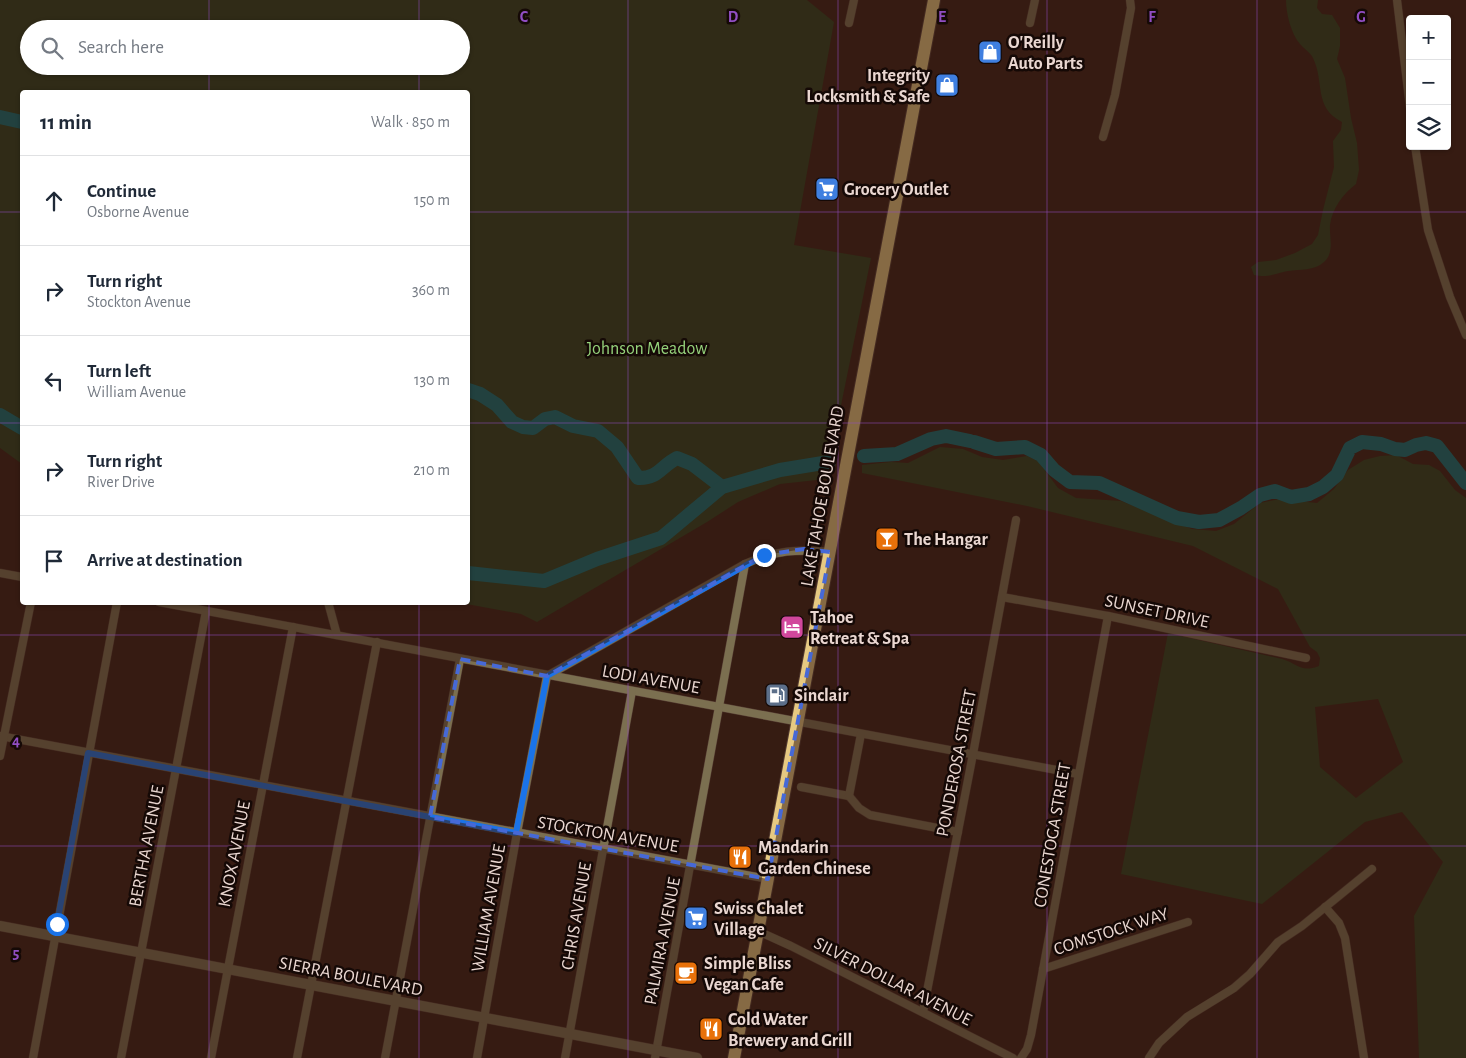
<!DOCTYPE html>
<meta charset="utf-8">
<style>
:root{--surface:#fff;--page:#f2f2f3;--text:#1f2937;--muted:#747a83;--line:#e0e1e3}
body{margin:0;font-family:"Alegreya Sans",sans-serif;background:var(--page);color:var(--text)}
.controls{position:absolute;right:15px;top:15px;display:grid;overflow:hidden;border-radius:5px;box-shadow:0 1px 4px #0004}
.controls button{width:45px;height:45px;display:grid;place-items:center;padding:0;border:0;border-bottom:1px solid var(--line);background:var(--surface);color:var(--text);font:25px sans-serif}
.stop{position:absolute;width:15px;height:15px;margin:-11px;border:4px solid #1a73e8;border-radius:50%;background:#fff}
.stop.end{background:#1a73e8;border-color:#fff;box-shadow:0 1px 5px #0008}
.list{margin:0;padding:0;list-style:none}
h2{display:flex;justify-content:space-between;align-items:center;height:65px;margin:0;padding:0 20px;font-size:21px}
h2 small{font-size:16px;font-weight:400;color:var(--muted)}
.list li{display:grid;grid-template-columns:32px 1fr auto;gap:15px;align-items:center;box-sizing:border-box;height:90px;padding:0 20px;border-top:1px solid var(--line)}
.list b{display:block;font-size:19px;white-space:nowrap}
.list p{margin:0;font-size:16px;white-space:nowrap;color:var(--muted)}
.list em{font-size:16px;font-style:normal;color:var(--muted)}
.icon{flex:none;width:28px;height:28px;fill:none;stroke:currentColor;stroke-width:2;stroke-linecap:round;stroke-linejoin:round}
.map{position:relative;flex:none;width:1466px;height:1058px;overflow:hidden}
.search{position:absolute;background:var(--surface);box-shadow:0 1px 4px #0004;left:20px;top:20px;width:450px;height:55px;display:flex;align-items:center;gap:12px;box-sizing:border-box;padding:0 18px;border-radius:28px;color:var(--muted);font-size:19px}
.panel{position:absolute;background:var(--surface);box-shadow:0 1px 4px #0004;left:20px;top:90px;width:450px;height:515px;border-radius:5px}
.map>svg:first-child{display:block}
.green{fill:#283f1d;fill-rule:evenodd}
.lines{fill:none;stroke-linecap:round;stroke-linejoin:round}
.river{stroke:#097077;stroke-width:14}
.minor-casing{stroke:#533a31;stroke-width:9}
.tertiary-casing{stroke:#533a31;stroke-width:11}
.trunk-casing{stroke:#533a31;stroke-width:14}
.minor{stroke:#7b6f50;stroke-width:8}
.tertiary{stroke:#7b6f50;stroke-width:10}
.trunk{stroke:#e6c982;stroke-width:12}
.route{stroke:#1a73e8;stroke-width:6}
.marked{fill:none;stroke:#4669d7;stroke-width:4;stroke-dasharray:10 6;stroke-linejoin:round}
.grid{fill:none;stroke:#914ec3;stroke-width:1;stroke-opacity:0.55}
.labels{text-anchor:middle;stroke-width:5;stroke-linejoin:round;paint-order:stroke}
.poi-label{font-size:18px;font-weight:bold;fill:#ead7d1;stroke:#150906;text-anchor:start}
.park-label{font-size:18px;fill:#95d27b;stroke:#150906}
.street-label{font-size:18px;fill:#ead7d1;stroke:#150906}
.grid-label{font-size:16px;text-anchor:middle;font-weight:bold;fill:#914ec3;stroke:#150906;stroke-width:5;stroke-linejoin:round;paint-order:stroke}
</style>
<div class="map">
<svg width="1466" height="1058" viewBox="0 0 1466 1058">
<rect width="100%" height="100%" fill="#361c12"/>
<g class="green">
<path d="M0,0H807L834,22L794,245L871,258L826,479L780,484L738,502L707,522L537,622L521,614L461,603L468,602V92H22V464L0,448ZM29,29H461V66H29Z"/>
<path d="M1286,0H1318L1317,8L1322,14L1332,15L1340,28V46L1337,59L1345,78L1351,118L1357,143L1359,170L1356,184C1344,193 1332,208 1330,225C1329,237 1335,252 1324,262C1314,271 1300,269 1288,271C1273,274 1269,278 1254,275L1251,267L1258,262L1276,260L1295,253L1312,244L1318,235L1323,210L1334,167L1333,141L1341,130L1342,122C1313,107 1325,83 1313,58C1311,53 1304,49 1300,44C1291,34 1286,13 1286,0Z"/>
<path d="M940,447L963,449L982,457L1003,460L1027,456L1038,461L1058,488L1076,498L1121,501L1192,529L1216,531L1234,524L1260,503L1279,499L1317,503L1334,489L1348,470L1364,460L1380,456L1396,455L1413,464L1429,465L1440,471L1455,490L1466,498V1058H1419L1414,916L1443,862L1402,812L1365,822L1262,904L1121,874L1168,633L1282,659C1299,664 1300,673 1319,666L1320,658L1317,652L1310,647L1278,589L1193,546L1027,506L862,473V465L891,462L908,463ZM1378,699L1403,762L1356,798L1320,767L1315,707Z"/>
</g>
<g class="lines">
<g class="river">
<polyline points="0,117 22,122"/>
<path d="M468,390L480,394L497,405L512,422L523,427L533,428L545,419L555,417L573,426L598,431L617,447L638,478C658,479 661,466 677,458L692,464L722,487"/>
<polyline points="0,415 22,428"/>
<polyline points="974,442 996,449 1025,447 1041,455 1054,470 1070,482 1099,483 1177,518 1199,522 1219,520 1241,508 1260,495 1275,491 1291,497 1309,494 1323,487 1337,475 1350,448 1362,442 1381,444 1395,449 1405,450 1416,445 1426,443 1437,446 1466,483"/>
<polyline points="864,456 897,454 931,439 946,436 970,441"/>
<polyline points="468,573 544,581 597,559 661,538 722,487 780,470 829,462"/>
</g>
<g class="minor-casing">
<g id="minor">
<polyline points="1397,0 1410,107"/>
<polyline points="849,23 854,0"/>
<polyline points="1030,23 1035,0"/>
<polyline points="1103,137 1115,95 1131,8 1130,0"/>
<polyline points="1415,146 1428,230 1450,297 1466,335"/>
<polyline points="0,573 22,577"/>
<polyline points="1002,597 1108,616 1306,658"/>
<polyline points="159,602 1078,774"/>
<polyline points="328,602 337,635"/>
<polyline points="0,736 768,879"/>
<polyline points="0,756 31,602"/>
<polyline points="801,787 849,796 861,734"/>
<polyline points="849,796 859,808 870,815 958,832"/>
<polyline points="1325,907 1339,923 1345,938 1364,1058"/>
<polyline points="758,931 791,946 1013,1058"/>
<polyline points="1043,969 1188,922"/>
<polyline points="923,1012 973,754 1016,520"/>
<polyline points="33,1058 117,602"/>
<polyline points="121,1058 206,611"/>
<polyline points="211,1058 293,627"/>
<polyline points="297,1058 377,642"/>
<polyline points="385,1058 460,659"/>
<path d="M477,1058L517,833L547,676L745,564C776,550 797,549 830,552"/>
<polyline points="565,1058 632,691"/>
<polyline points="655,1058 745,564"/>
<polyline points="1021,1058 1027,1049 1031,1035 1108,616"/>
<polyline points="1149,1058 1159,1043 1187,1017 1234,988 1250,974 1278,942 1302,926 1372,869"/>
</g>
</g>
<g class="tertiary-casing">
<polyline id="tertiary" points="0,926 697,1058"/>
</g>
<g class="trunk-casing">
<polyline id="trunk" points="734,1058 934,0"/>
</g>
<use href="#minor" class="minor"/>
<use href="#tertiary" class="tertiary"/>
<use href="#trunk" class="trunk"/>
</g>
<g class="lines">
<polyline class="route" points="57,924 88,753 516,833 547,676 764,555"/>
</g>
<path d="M0 0H1466V1058H0ZM804,549L830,552L768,879L430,817L460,659L547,676L764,555Z" fill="#361c12" fill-opacity=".55" fill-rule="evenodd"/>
<path class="marked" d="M804,549L830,552L768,879L430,817L460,659L547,676L764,555Z"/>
<path class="grid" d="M209,0V29M419,0V29M628,0V1058M838,0V1058M1047,0V1058M1257,0V1058M209,66V92M419,66V92M0,212H22M468,212H1466M0,423H22M468,423H1466M209,602V1058M419,602V1058M0,635H1466M0,846H1466"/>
<defs>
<g id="shop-square" transform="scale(1.25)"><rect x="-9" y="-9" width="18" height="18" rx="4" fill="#3f7fe0" stroke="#150906"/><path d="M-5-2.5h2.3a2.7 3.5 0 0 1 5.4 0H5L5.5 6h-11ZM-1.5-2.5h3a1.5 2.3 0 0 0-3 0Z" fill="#fff"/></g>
<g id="supermarket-square" transform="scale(1.25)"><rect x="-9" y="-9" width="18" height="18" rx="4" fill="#3f7fe0" stroke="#150906"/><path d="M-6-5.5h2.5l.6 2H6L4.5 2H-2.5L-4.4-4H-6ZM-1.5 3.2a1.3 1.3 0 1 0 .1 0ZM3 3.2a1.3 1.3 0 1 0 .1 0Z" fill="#fff"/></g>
<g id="bar-square" transform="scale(1.25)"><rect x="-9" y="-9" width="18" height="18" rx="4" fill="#e8710a" stroke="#150906"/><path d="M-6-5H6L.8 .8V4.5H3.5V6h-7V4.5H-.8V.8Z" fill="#fff"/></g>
<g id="hotel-square" transform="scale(1.25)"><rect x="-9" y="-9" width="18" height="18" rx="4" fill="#d1479c" stroke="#150906"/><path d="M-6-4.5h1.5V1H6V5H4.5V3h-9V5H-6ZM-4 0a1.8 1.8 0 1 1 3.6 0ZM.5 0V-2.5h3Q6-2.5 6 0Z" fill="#fff"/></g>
<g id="fuel-square" transform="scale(1.25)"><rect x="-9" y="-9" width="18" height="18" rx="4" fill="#5c6f8a" stroke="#150906"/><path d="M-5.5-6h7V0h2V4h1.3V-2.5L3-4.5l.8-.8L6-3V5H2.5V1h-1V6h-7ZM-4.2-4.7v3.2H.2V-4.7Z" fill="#fff"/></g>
<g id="restaurant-square" transform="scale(1.25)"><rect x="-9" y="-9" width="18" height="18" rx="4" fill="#e8710a" stroke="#150906"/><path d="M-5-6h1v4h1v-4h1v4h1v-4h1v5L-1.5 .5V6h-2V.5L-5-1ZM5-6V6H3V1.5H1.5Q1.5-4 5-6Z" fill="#fff"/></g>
<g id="cafe-square" transform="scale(1.25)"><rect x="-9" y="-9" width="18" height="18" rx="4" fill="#e8710a" stroke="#150906"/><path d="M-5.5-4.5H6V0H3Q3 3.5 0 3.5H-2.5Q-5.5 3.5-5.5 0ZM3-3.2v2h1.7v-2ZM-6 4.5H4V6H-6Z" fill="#fff"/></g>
</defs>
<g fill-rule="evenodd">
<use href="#shop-square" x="990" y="52"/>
<use href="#shop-square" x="947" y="85"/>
<use href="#supermarket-square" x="827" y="189"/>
<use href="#bar-square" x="887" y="539"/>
<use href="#hotel-square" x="792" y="627"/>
<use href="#fuel-square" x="777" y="695"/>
<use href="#restaurant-square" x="740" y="857"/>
<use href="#supermarket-square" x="696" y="918"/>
<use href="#cafe-square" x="686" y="973"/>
<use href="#restaurant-square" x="711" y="1029"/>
</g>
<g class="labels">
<g class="poi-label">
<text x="1008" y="48">O'Reilly<tspan x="1008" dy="21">Auto Parts</tspan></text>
<text x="930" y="81" text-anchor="end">Integrity<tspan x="930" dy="21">Locksmith &amp; Safe</tspan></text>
<text x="844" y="195">Grocery Outlet</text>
<text x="904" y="545">The Hangar</text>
<text x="810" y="623">Tahoe<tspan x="810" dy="21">Retreat &amp; Spa</tspan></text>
<text x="794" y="701">Sinclair</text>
<text x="758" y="853">Mandarin<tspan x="758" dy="21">Garden Chinese</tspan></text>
<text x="714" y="914">Swiss Chalet<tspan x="714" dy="21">Village</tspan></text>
<text x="704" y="969">Simple Bliss<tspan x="704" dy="21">Vegan Cafe</tspan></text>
<text x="728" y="1025">Cold Water<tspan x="728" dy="21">Brewery and Grill</tspan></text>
</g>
<g class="park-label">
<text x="647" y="354">Johnson Meadow</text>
</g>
<g class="street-label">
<text transform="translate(822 496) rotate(-80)" y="6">LAKE TAHOE BOULEVARD</text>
<text transform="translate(1157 611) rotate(12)" y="6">SUNSET DRIVE</text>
<text transform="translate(651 679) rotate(10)" y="6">LODI AVENUE</text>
<text transform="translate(956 763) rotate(-79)" y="6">PONDEROSA STREET</text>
<text transform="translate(608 834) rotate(10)" y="6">STOCKTON AVENUE</text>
<text transform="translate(1052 835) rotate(-80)" y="6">CONESTOGA STREET</text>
<text transform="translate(146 846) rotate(-79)" y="6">BERTHA AVENUE</text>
<text transform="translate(234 854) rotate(-79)" y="6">KNOX AVENUE</text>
<text transform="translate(488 908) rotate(-80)" y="6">WILLIAM AVENUE</text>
<text transform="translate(576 916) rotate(-80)" y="6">CHRIS AVENUE</text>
<text transform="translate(1111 931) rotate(-18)" y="6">COMSTOCK WAY</text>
<text transform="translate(662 941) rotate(-79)" y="6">PALMIRA AVENUE</text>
<text transform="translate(351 976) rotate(11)" y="6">SIERRA BOULEVARD</text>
<text transform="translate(893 981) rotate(27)" y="6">SILVER DOLLAR AVENUE</text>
</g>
</g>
<g class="grid-label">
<text x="524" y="22">C</text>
<text x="733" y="22">D</text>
<text x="942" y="22">E</text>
<text x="1152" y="22">F</text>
<text x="1361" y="22">G</text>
<text x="16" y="746">4</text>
<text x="16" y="958">5</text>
</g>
</svg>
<div class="controls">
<button>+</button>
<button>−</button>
<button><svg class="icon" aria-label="layers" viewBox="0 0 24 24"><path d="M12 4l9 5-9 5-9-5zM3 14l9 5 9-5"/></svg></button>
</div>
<div class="stop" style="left:57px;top:924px"></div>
<div class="stop end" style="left:764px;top:555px"></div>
<div class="search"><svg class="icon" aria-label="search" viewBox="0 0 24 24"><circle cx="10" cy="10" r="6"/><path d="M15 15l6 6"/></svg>Search here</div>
<section class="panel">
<h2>11 min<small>Walk · 850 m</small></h2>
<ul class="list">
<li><svg class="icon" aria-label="ahead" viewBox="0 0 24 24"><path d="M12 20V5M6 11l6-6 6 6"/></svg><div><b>Continue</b><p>Osborne Avenue</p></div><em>150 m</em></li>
<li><svg class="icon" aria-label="right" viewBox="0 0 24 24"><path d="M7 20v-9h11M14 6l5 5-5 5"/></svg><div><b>Turn right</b><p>Stockton Avenue</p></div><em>360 m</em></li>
<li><svg class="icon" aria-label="left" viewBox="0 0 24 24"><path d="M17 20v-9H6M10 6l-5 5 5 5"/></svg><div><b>Turn left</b><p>William Avenue</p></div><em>130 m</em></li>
<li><svg class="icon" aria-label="right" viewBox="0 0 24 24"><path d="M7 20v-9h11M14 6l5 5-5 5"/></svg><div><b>Turn right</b><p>River Drive</p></div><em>210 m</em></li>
<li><svg class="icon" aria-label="arrive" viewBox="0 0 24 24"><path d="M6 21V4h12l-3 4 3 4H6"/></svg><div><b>Arrive at destination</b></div></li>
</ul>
</section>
</div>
